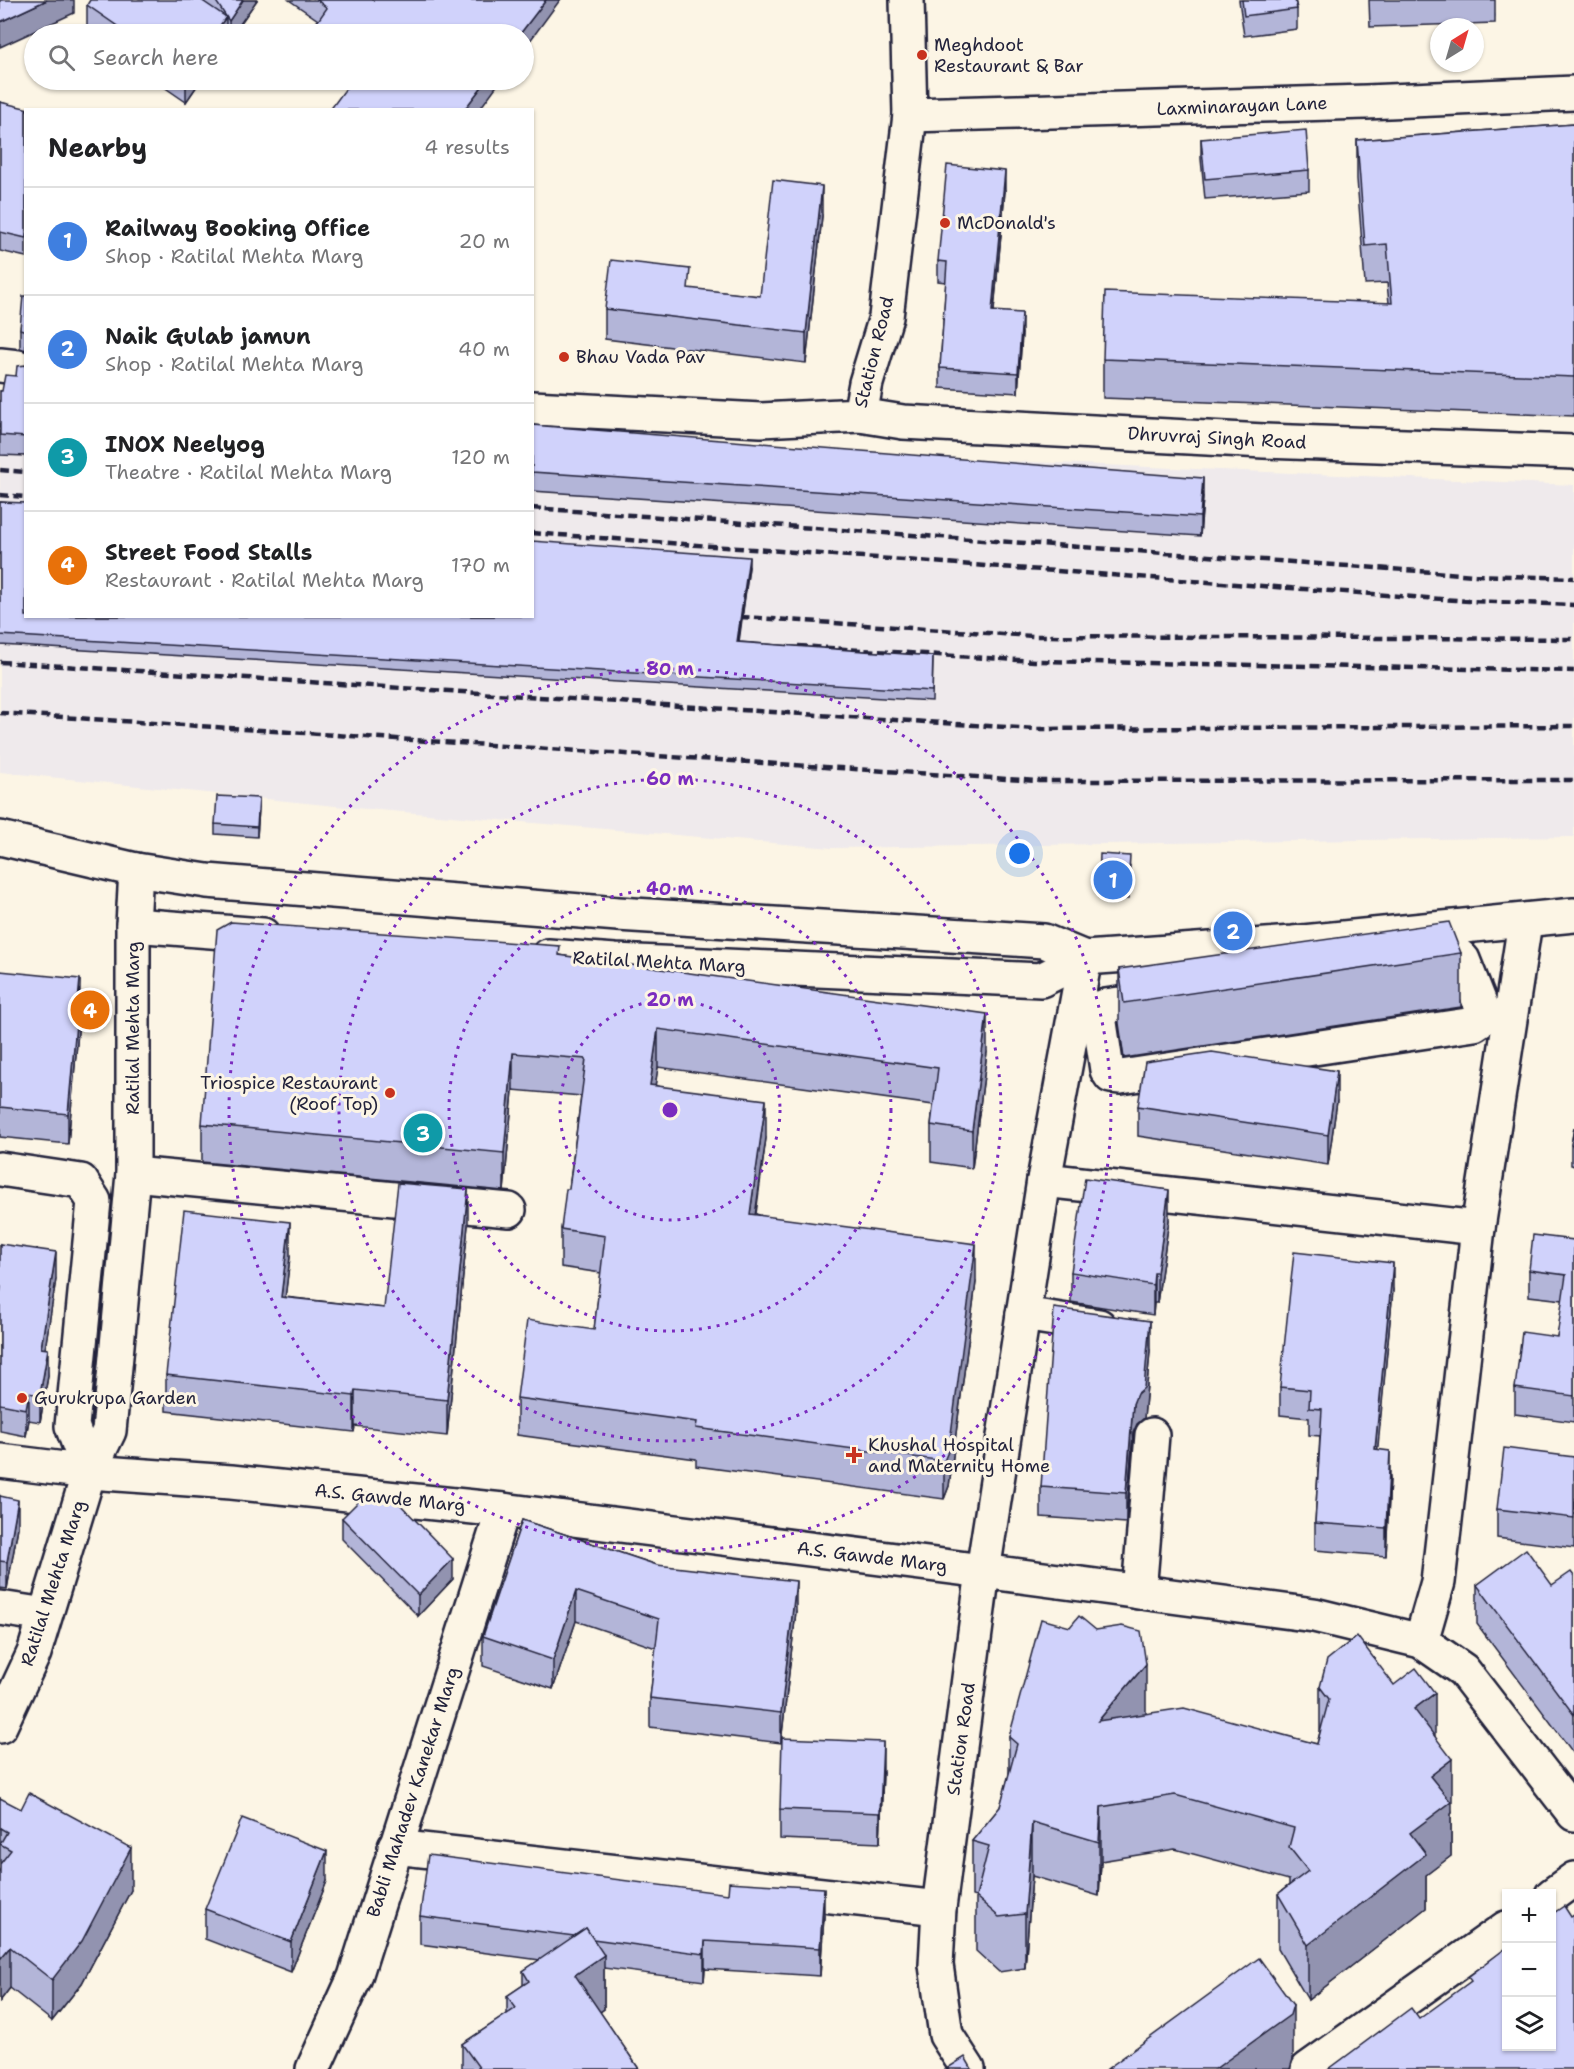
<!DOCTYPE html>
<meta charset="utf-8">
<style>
:root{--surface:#fff;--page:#f6f6f6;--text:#202124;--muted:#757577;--line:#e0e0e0;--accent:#c8321e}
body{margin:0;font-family:"Shantell Sans",sans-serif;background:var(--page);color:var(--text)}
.controls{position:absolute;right:18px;bottom:18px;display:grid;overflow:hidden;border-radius:0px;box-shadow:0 2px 4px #0004}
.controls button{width:54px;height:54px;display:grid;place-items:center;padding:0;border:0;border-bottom:2px solid var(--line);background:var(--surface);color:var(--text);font:30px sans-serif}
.compass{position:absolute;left:1430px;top:18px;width:54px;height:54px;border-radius:50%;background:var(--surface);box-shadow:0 2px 4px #0004;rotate:37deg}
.you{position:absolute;left:1020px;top:854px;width:21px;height:21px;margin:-15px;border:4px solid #fff;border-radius:50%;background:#1a73e8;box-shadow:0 0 0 9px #1a73e833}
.badge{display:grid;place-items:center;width:39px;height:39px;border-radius:50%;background:var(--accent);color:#fff;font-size:20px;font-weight:700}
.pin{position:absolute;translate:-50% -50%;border:3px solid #fff;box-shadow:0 2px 6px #0006}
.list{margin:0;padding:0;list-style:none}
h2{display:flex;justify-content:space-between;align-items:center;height:78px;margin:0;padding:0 24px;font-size:26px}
h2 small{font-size:20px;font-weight:400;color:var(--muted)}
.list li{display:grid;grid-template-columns:39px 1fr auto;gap:18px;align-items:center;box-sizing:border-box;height:108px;padding:0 24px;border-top:2px solid var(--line)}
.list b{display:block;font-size:22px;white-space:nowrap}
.list p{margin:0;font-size:20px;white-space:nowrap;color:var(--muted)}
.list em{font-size:20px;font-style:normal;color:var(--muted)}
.icon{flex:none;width:33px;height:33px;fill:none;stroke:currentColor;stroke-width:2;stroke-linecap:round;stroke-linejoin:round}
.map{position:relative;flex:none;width:1574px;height:2069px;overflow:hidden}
.search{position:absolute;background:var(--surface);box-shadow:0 2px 4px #0004;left:24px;top:24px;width:510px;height:66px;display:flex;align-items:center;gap:15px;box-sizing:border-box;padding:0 21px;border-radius:33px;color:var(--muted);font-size:22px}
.panel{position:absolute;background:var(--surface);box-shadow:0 2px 4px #0004;left:24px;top:108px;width:510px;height:510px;border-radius:0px}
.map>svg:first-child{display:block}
.built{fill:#efeaec}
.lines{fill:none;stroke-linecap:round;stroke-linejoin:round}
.minor-casing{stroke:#22223b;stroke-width:38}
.tertiary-casing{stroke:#22223b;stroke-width:38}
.minor{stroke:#fcf5e5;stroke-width:33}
.tertiary{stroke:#fcf5e5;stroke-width:33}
.rail{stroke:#22223b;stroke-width:4.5;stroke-dasharray:9 4.5;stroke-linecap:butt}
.wall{fill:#b3b5d8;stroke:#22223b;stroke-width:1.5}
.shaded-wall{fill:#9293b0;stroke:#22223b;stroke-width:1.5}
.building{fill:#d0d2fb;stroke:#22223b;stroke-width:1.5}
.ring{fill:none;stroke:#7b2cbf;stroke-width:3;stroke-dasharray:3 6}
.poi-dot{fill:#c8321e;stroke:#fcf5e5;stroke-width:2}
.labels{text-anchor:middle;stroke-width:6;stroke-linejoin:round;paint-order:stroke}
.poi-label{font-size:18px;fill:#22223b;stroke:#fcf5e5;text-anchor:start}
.street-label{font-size:18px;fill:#22223b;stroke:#fcf5e5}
.centre{fill:#7b2cbf;stroke:#fcf5e5;stroke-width:3}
.ring-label{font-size:18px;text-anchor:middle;font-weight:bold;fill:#7b2cbf;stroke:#fcf5e5;stroke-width:6;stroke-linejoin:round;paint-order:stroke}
</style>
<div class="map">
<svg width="1574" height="2069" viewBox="0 0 1574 2069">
<rect width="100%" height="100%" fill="#fcf5e5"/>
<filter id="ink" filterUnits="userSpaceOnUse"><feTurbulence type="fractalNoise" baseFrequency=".0167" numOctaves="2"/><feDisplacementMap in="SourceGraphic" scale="12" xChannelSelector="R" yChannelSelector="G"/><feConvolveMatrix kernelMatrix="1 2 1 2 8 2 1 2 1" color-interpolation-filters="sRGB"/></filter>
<g filter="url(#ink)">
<polygon class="built" points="0,407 25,409 26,616 532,616 533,441 1574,485 1574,837 832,848 355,808 0,772"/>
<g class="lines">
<g class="minor-casing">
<g id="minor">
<polyline points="910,115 1366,102 1574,93"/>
<polyline points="860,415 903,422 1264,441 1574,452"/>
<polygon points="1459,956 1463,960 1484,1013 1483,1018 1474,1024 1121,1077 1111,1076 1107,1070 1099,1016 1101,1010 1105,1006"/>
<polyline points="133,1174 509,1210"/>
<polyline points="1044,1180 1478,1228"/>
<polyline points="1023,1314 1099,1326"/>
<polyline points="0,1461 89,1472"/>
<polyline points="1139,1592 1152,1435"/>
<polyline points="0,1608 45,1615"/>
<polyline points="1421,1641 1438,1582 1478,1228 1525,922"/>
<polyline points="395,1847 939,1908"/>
<polyline points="1552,1895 1574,1879"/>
<polyline points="313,2069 355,1977 503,1510"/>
<polyline points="968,2069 946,2035 936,1965 939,1908 983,1571 1044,1180 1085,958 1293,943 1574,915"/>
<polyline points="1308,2069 1506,1928"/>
</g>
</g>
<g class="tertiary-casing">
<g id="tertiary">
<polyline points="0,365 18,367"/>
<polyline points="532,408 761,420 860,415 866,383 886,317 910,115 907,0"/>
<polyline points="0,838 136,870 133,925 133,1174 109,1431 89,1472 34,1653 0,1726"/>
<polyline points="136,870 207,881 618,914 1044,941 1085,958"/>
<polyline points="133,925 263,935"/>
<polyline points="548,956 615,961 1041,980 1085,958"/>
<polyline points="0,1169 81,1181 94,1201 72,1426 89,1472"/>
<polyline points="89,1472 231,1482 503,1510 983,1571 1314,1615 1421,1641 1463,1670 1574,1814"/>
</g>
</g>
<use href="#minor" class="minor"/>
<use href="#tertiary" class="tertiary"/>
<g class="rail">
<polyline points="0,470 26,472"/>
<polyline points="0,495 26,497"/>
<polyline points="532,508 1475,575 1574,578"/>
<polyline points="532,533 1469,601 1574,605"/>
<polyline points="727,616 1033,636 1574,639"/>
<polyline points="798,646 1034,661 1574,671"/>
<polyline points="0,662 1035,729 1574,726"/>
<polyline points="0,713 1038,781 1574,780"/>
</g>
</g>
<g class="wall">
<polygon points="202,0 257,0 233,34 90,34 87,32 87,5 204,2"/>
<polygon points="289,0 560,0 524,34 315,34 315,25 318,20"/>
<polygon points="1239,0 1295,0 1297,9 1297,29 1244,36"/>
<polygon points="1369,0 1495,0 1495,23 1370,27"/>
<polygon points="154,80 201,80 186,102"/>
<polygon points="0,102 26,110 26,257 0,251"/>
<polygon points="1574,124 1574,416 1103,398 1103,359 1389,303 1387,283 1365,284 1357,179 1357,140"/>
<polygon points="1201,139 1309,170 1309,191 1205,199 1201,159"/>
<polygon points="1005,191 994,311 1022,333 1018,393 940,388 940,368 946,282 938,281 938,261"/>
<polygon points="822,216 806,363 605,339 605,309 690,289 760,296"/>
<polygon points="26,296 26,350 20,348 20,329"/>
<polygon points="26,365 26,456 0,455 0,391 2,391"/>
<polygon points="532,425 1203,497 1200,536 532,491"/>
<polygon points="0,502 749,567 739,642 933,656 932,701 0,645"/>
<polygon points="259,808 257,837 215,834 215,824"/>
<polygon points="1130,866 1128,899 1099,897 1099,887"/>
<polygon points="1461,953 1461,1007 1124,1058 1119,1023 1119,969"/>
<polygon points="560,955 987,1052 972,1168 931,1162 931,1125 933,1105 658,1067 655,1085 766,1138 756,1214 976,1282 949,1486 944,1499 696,1466 696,1459 517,1435 517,1398 594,1330 601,1273 561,1267 561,1229 569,1189 581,1096 513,1090 504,1191 202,1162 202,1124"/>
<polygon points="0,971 80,1009 68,1144 0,1137"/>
<polygon points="1337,1101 1328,1165 1138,1136 1138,1106"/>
<polygon points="1574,1128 1574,1166 1571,1165 1571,1145"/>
<polygon points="1169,1220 1157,1303 1154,1303 1153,1315 1071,1302 1071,1272"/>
<polygon points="468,1225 447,1436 355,1426 354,1432 166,1411 166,1375 290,1257 285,1297 384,1308"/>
<polygon points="1574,1240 1574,1422 1515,1414 1515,1388 1557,1337 1563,1300 1529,1296 1529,1270"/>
<polygon points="0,1244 56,1279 45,1348 48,1376 40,1422 29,1420 26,1436 0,1431"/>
<polygon points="1393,1290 1377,1450 1390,1478 1386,1556 1315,1550 1315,1523 1320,1436 1309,1435 1309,1418 1280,1415 1280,1387"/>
<polygon points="1150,1351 1144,1418 1137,1424 1133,1433 1126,1523 1041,1517 1041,1487"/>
<polygon points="1574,1457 1574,1548 1497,1538 1497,1509"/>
<polygon points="0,1496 18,1527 7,1589 0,1588"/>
<polygon points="342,1518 453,1579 418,1616 342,1539"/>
<polygon points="522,1520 796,1611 781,1743 650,1727 650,1698 656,1648 576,1621 553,1689 483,1666 483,1636"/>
<polygon points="1574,1576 1574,1754 1477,1624 1477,1585 1552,1585"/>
<polygon points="1070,1627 1096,1630 1146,1714 1317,1744 1320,1732 1320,1687 1435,1737 1452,1813 1451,1814 1451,1856 1426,1875 1426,1908 1308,2000 1278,1949 1278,1894 1289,1885 1289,1880 1175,1849 1101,1861 1099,1896 1032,1876 1025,1968 999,1972 976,1951 976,1897 972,1896 972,1841 1000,1807 1009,1775 1009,1737"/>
<polygon points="883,1772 880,1843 780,1839 780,1809"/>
<polygon points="0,1798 131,1890 82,1983 52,2021 10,1988 0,2001"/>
<polygon points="327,1881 291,1972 205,1939 205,1909"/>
<polygon points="420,1916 824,1916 820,1976 705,1969 704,1981 604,1968 604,2009 600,2012 639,2069 462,2069 462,2044 507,2014 507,1996 523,1985 523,1971 540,1960 420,1944"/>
</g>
<g class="shaded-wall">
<polygon points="47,0 74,0 74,13 0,47 0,22"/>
<polygon points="243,0 257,0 233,34 229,34 229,21"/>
<polygon points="546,0 560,0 524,49 524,34 520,34"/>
<polygon points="226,17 226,34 214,34"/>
<polygon points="186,80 201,80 186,102"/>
<polygon points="487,80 501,80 479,110 464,110"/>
<polygon points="1005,171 1005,191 992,331 992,311"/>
<polygon points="822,186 822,216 806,363 806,333"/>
<polygon points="1022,313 1022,333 1018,393 1018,373"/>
<polygon points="1203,478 1203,497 1200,536 1200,517"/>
<polygon points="749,557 749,567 737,652 737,642"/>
<polygon points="259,798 259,808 257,837 257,827"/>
<polygon points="80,979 80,1009 68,1144 68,1114"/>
<polygon points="987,1014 987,1052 972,1168 972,1131"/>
<polygon points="658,1029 658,1067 650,1122 650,1085"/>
<polygon points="513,1053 513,1090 504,1191 504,1153"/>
<polygon points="1337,1071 1337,1101 1328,1165 1328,1135"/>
<polygon points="766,1100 766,1138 750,1251 750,1214"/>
<polygon points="468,1189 468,1225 447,1436 447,1400"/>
<polygon points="1169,1190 1169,1220 1157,1303 1157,1273"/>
<polygon points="290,1222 290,1257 281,1333 281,1297"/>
<polygon points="976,1244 976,1282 949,1486 944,1499 944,1461"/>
<polygon points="56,1252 56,1279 41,1375 41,1348"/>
<polygon points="1393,1263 1393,1290 1375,1477 1375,1449"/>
<polygon points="1154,1273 1154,1303 1153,1315 1153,1285"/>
<polygon points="1150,1321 1150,1351 1144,1418 1137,1424 1133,1433 1126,1523 1126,1493 1133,1404"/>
<polygon points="48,1349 48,1376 40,1422 40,1395"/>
<polygon points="355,1390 355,1426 354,1432 354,1396"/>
<polygon points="29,1393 29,1420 26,1436 26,1409"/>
<polygon points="1390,1451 1390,1478 1386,1556 1386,1528"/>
<polygon points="18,1500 18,1527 7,1589 7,1562"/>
<polygon points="453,1559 453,1579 418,1616 418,1595"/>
<polygon points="796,1581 796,1611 781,1743 781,1713"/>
<polygon points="576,1591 576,1621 553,1689 553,1660"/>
<polygon points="1146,1664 1146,1718 1098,1721"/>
<polygon points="1435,1693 1435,1747 1414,1709"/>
<polygon points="883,1742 883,1772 880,1843 880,1813"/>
<polygon points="1452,1759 1452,1813 1451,1814 1451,1856 1426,1875 1426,1908 1308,2000 1308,1945 1410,1833 1430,1776"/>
<polygon points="1101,1807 1101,1861 1099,1896 1099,1842"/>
<polygon points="1032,1822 1032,1876 1025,1968 1025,1914"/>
<polygon points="131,1848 131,1890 82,1983 52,2021 52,1980"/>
<polygon points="327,1851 327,1881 291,1972 291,1942"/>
<polygon points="824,1888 824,1916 820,1976 820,1948"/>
<polygon points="705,1941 705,1969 704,1981 704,1954"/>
<polygon points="10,1947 10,1988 0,2001 0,1959"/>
<polygon points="604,1955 604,2009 575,2029 575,1975"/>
<polygon points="1293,2005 1293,2059 1290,2069 1215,2069"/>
</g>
<g class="building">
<polygon points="0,0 47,0 0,22"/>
<polygon points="90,0 201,0 226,17 214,34 129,34 87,5"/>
<polygon points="215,0 243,0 229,21"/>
<polygon points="317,0 546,0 520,34 325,34 326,33 315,25 327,8"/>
<polygon points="1242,0 1295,0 1297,9 1244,16"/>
<polygon points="352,80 487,80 464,110 330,110"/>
<polygon points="0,102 33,110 26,110 26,238 0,232"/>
<polygon points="1574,124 1574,377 1103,359 1105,292 1392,303 1387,244 1365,246 1357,140"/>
<polygon points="1306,130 1309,170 1205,179 1201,139"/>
<polygon points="947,165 1005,171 992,311 1022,313 1018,373 940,368 947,262 938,261"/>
<polygon points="773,180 822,186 806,333 605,309 611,260 690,269 688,288 760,296"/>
<polygon points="23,296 26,296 26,331 20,329"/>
<polygon points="26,365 26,437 0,435 0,391 2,391 5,375 16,376 17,366"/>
<polygon points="532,425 1203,478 1200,517 532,472"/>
<polygon points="0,502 26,503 26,616 532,616 532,541 749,557 737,642 933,656 932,691 0,635"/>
<polygon points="217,796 259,798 257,827 215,824"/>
<polygon points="1100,854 1130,856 1128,888 1099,887"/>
<polygon points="231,922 560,946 559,955 987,1014 972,1131 931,1125 938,1068 658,1029 650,1085 766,1100 750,1214 976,1244 949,1449 944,1461 696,1428 697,1422 517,1398 527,1320 594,1330 605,1236 561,1229 566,1189 569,1189 586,1059 513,1053 504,1153 202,1124 217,930"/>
<polygon points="1449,922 1461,953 1124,1003 1119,969"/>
<polygon points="0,971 80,979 68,1114 0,1107"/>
<polygon points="1212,1052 1337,1071 1328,1135 1138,1106 1145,1062"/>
<polygon points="1574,1128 1574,1146 1571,1145"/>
<polygon points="1085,1178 1169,1190 1157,1273 1154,1273 1153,1285 1071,1272"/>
<polygon points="398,1183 468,1189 447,1400 355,1390 354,1396 166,1375 184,1210 290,1222 281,1297 384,1308"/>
<polygon points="1533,1235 1574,1240 1574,1396 1515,1388 1522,1332 1557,1337 1566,1275 1529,1270"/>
<polygon points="0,1244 56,1252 41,1348 48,1349 40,1395 29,1393 26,1409 0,1404 0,1295 1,1287 0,1287"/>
<polygon points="1294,1252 1393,1263 1375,1449 1390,1451 1386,1528 1315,1523 1322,1409 1309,1408 1310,1390 1280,1387"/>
<polygon points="1054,1308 1150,1321 1144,1388 1137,1394 1133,1404 1126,1493 1041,1487"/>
<polygon points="1504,1448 1574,1457 1574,1518 1497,1509"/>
<polygon points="366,1494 393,1497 453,1559 418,1595 342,1518"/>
<polygon points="0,1496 18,1500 7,1562 0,1561"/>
<polygon points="522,1520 657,1565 796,1581 781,1713 650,1698 659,1619 576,1591 553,1660 483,1636"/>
<polygon points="1526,1549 1552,1585 1571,1572 1574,1576 1574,1715 1477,1585"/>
<polygon points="1079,1616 1096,1630 1122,1626 1141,1631 1146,1664 1098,1721 1184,1708 1317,1744 1329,1699 1320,1687 1327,1660 1357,1636 1394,1685 1416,1668 1435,1693 1414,1709 1452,1759 1430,1776 1451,1802 1410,1833 1426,1854 1308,1945 1278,1894 1308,1871 1289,1847 1294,1828 1175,1795 1101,1807 1099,1842 1032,1822 1025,1914 999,1917 976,1897 989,1846 972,1841 1000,1807 1017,1744 1009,1737 1041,1619 1070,1627"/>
<polygon points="782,1738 883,1742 880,1813 780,1809"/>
<polygon points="29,1793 131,1848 82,1941 52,1980 10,1947 0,1959 0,1864 11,1850 0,1844 7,1832 0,1828 0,1798 21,1809"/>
<polygon points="242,1818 327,1851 291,1942 205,1909"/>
<polygon points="428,1855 728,1894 729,1882 824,1888 820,1948 705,1941 704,1954 593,1939 586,1928 574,1936 420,1916"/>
<polygon points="1564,1906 1571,1917 1574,1915 1574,2069 1329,2069 1411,2008 1419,2019 1471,1981 1468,1977 1506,1948 1506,2046 1551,2046 1551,1915"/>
<polygon points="586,1928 604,1955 575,1975 639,2069 480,2069 462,2044 516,2008 507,1996 529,1981 523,1971"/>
<polygon points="1259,1958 1293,2005 1290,2015 1215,2069 1107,2069"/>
<polygon points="965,2057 972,2069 946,2069"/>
</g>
</g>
<g class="ring">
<circle cx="670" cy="1110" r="110"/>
<circle cx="670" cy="1110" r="221"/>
<circle cx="670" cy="1110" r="331"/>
<circle cx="670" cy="1110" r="441"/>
</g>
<g class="poi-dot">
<circle cx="922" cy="55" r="6"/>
<circle cx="945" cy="223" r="6"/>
<circle cx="564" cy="357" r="6"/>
<circle cx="390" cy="1093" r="6"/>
<circle cx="22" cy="1398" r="6"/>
<path d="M851 1446h6v6h6v6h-6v6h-6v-6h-6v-6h6z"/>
</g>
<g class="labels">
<g class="poi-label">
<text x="934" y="51">Meghdoot<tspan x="934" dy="21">Restaurant &amp; Bar</tspan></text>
<text x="957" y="229">McDonald's</text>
<text x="576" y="363">Bhau Vada Pav</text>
<text x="378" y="1089" text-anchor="end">Triospice Restaurant<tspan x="378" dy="21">(Roof Top)</tspan></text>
<text x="34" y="1404">Gurukrupa Garden</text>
<text x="868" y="1451">Khushal Hospital<tspan x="868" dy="21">and Maternity Home</tspan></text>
</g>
<g class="street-label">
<text transform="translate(1242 106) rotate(-2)" y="6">Laxminarayan Lane</text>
<text transform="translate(874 352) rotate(-76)" y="6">Station Road</text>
<text transform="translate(1217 438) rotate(3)" y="6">Dhruvraj Singh Road</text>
<text transform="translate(659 962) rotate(3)" y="6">Ratilal Mehta Marg</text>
<text transform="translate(133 1028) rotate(-90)" y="6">Ratilal Mehta Marg</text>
<text transform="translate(390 1498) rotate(6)" y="6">A.S. Gawde Marg</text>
<text transform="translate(872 1557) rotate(7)" y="6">A.S. Gawde Marg</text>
<text transform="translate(53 1583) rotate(-72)" y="6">Ratilal Mehta Marg</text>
<text transform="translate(961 1739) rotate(-82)" y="6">Station Road</text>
<text transform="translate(413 1792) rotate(-72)" y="6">Babli Mahadev Kanekar Marg</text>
</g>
</g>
<circle cx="670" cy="1110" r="9" class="centre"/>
<g class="ring-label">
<text x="670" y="675">80 m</text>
<text x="670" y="785">60 m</text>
<text x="670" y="895">40 m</text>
<text x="670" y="1006">20 m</text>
</g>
</svg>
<div class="controls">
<button>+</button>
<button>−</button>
<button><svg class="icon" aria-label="layers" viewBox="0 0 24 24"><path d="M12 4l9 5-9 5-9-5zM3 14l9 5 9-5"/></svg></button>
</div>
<svg class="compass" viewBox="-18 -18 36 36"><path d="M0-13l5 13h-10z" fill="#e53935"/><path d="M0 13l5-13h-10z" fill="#757577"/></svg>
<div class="you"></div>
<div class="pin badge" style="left:1113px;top:880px;background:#3f7fe0">1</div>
<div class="pin badge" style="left:1233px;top:931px;background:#3f7fe0">2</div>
<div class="pin badge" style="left:423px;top:1133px;background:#0f9aa8">3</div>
<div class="pin badge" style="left:90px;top:1010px;background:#e8710a">4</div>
<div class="search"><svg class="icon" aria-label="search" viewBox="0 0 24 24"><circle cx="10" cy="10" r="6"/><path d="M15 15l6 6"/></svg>Search here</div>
<section class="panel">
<h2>Nearby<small>4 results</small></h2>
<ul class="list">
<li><span class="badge" style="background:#3f7fe0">1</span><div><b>Railway Booking Office</b><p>Shop · Ratilal Mehta Marg</p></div><em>20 m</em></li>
<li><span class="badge" style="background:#3f7fe0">2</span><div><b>Naik Gulab jamun</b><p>Shop · Ratilal Mehta Marg</p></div><em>40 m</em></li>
<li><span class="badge" style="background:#0f9aa8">3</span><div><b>INOX Neelyog</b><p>Theatre · Ratilal Mehta Marg</p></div><em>120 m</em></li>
<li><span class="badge" style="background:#e8710a">4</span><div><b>Street Food Stalls</b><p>Restaurant · Ratilal Mehta Marg</p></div><em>170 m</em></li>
</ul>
</section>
</div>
